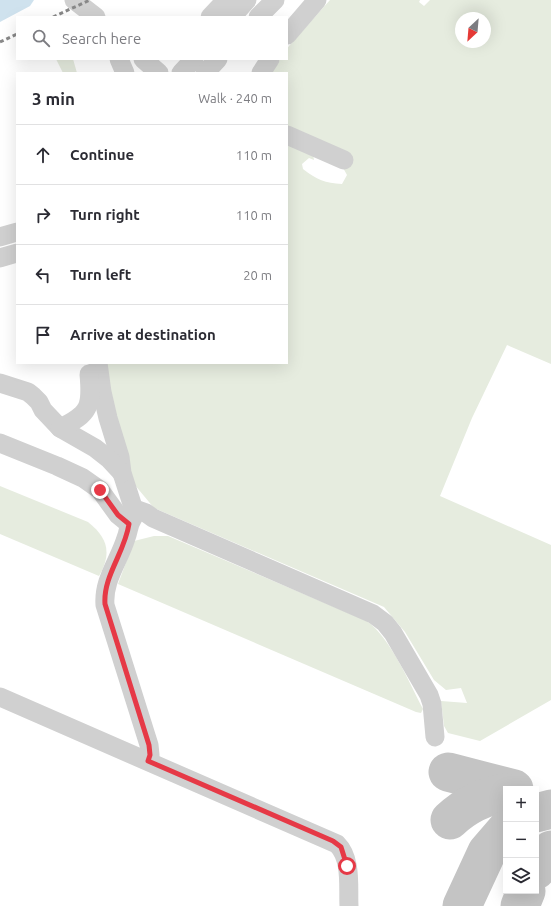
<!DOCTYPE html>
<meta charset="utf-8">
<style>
:root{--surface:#fff;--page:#f7f7f7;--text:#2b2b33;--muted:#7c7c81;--line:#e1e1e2}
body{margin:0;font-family:Ubuntu,sans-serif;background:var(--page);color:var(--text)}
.controls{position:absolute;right:12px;bottom:12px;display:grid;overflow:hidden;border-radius:0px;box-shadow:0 4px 16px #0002}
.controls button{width:36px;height:36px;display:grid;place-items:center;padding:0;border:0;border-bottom:1px solid var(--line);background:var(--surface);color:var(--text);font:20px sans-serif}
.compass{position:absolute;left:455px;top:12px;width:36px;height:36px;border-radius:50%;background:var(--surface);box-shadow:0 4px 16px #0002;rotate:206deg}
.stop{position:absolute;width:12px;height:12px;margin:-9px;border:3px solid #e63946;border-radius:50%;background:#fff}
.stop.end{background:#e63946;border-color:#fff;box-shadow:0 1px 4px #0008}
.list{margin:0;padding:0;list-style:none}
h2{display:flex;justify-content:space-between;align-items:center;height:52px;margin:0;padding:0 16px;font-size:17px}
h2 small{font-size:13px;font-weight:400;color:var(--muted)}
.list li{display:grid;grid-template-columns:26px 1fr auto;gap:12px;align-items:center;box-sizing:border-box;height:60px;padding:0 16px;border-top:1px solid var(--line)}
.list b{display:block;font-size:15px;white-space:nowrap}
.list em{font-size:13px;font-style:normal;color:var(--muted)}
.icon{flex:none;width:22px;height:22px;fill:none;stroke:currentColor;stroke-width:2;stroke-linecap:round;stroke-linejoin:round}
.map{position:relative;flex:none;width:551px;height:906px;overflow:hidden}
.search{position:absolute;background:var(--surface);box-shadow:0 4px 16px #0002;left:16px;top:16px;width:272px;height:44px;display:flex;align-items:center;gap:10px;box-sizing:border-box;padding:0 14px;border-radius:0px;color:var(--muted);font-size:15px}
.panel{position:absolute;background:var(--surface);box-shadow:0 4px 16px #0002;left:16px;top:72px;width:272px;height:292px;border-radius:0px}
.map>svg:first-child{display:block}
.green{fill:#e6ecdf;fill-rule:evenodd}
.water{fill:#cfe2ee}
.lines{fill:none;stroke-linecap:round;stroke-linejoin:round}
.taxiway{stroke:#c4c4c4;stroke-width:39}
.minor{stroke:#d0d0d0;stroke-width:19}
.rail{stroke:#888;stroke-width:3;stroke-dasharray:4 3;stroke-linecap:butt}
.route{stroke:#e63946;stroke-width:5}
</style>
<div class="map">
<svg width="551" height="906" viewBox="0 0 551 906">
<rect width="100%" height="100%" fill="#fff"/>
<g class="green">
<path d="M330,0H420L419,2L424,6L430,0H551V364L507,345L472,418L440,496L551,545V700L480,741L448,733L444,726L441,701L467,703L461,688L446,690L434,680L405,632L384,607L154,508L134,484L102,363H287V140L313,154L314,160L309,158L302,164L303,169C317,180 325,183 342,184L347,175L342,166L287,131V73H270L280,59H287V49L289,46ZM461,18H485V42H461Z"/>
<polygon points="56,59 73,59 77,73 63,73"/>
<path d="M0,486L88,522C108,538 112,553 99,576L0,534Z"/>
<path d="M154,536H168L367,621C391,639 409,682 423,709L421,713L416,712L118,584L134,541Z"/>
</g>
<polygon class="water" points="0,0 34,0 30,6 0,22"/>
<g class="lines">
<g class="taxiway">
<polyline points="448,772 514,789"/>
<polyline points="536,813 551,809"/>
<path d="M450,820C466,805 485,796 506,793"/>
<polyline points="536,870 551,850"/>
<polyline points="462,906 487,852 506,830"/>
<polyline points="520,906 526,891"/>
</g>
<g class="minor">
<polyline points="74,0 96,17"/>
<polyline points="210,17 226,0"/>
<polyline points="232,17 247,0"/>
<polyline points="258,17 275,0"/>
<polyline points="287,35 317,0"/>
<polyline points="119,59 125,73"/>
<polyline points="143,59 159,73"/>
<polyline points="181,73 194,59"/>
<polyline points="205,73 218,59"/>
<polyline points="261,73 270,59"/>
<polyline points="287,135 344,160"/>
<polyline points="0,237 17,232"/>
<polyline points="0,258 17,253"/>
<path d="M98,363L102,392L108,418L120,457L122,473L132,504L133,518C128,525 129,531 126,538C119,561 103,580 105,605L149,745L150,755L148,761"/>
<polyline points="0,383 28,392 33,396 39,402 43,410 60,428 95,448 109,459 122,473"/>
<path d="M60,428C90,414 92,406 89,374"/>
<polyline points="0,443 57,466 83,478 100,490 118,515 129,524"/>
<polyline points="132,508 146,513 153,518 373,614 385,623 393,633 429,695 432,704 435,737"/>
<path d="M0,697L337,844C352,859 348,886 349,906"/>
</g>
<g class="rail">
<polyline points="53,17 90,0"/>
<polyline points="0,42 17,34"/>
</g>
</g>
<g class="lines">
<path class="route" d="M100,490L118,515L129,524C125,552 103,576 105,604L149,745L150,755L148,761L333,841L341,847L347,866"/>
</g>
</svg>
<div class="controls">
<button>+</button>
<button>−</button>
<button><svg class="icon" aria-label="layers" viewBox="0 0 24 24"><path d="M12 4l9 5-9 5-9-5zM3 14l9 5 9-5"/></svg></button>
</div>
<svg class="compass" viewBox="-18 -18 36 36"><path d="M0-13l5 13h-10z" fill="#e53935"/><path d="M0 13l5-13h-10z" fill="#7c7c81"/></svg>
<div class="stop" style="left:347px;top:866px"></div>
<div class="stop end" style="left:100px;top:490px"></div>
<div class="search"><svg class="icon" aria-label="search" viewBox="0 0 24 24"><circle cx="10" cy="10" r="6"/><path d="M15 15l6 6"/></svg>Search here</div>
<section class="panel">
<h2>3 min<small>Walk · 240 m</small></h2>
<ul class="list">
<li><svg class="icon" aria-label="ahead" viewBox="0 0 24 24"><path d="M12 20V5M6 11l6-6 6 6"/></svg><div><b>Continue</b></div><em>110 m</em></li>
<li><svg class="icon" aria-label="right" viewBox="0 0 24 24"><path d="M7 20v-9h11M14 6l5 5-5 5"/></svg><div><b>Turn right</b></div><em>110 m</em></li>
<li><svg class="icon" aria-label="left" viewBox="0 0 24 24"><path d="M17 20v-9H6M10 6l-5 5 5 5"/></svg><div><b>Turn left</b></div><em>20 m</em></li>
<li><svg class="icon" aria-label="arrive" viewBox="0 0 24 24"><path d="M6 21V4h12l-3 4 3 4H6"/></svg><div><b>Arrive at destination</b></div></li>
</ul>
</section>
</div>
